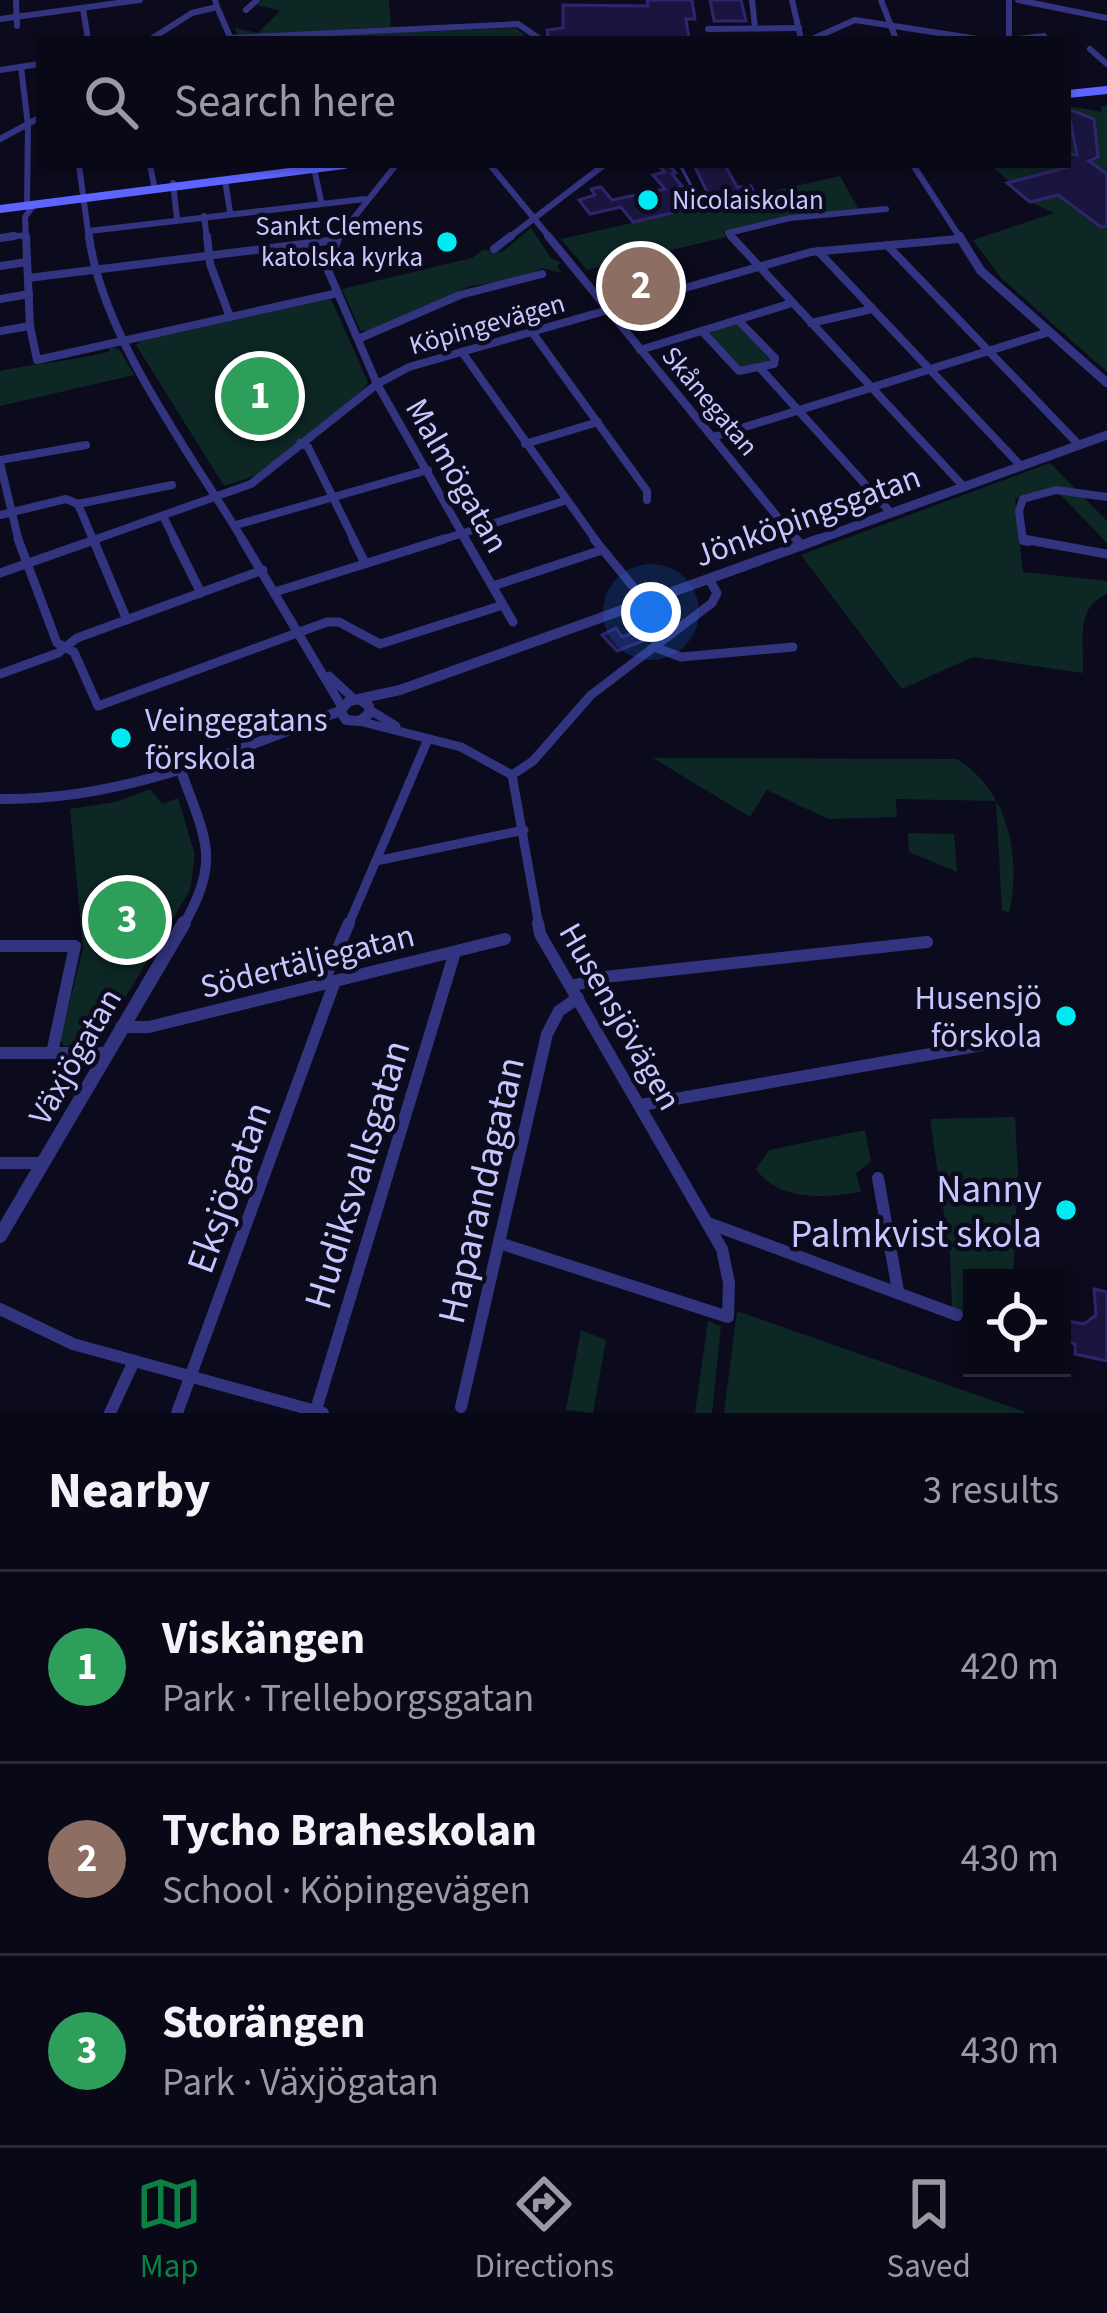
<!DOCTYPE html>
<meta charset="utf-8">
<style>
:root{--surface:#090816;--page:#12111f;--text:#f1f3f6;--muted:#999aa1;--line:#292935;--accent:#0b8043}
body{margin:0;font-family:"Source Sans 3",sans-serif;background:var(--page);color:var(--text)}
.controls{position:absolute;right:36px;bottom:36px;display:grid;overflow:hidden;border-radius:0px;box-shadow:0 3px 9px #0004}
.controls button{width:108px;height:108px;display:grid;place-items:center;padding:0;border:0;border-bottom:3px solid var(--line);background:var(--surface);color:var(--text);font:60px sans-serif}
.you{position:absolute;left:651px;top:612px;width:42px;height:42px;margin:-30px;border:9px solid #fff;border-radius:50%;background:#1a73e8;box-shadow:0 0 0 18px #1a73e833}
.badge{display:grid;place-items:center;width:78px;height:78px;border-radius:50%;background:var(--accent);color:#fff;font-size:39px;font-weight:700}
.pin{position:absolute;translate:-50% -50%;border:6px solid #fff;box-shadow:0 3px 12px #0006}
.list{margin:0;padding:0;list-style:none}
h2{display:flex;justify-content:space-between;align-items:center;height:156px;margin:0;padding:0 48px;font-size:51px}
h2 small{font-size:39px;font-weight:400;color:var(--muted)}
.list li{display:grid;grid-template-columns:78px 1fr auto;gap:36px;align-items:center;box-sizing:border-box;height:192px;padding:0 48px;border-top:3px solid var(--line)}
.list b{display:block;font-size:45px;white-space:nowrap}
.list p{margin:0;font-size:39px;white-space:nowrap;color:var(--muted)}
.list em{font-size:39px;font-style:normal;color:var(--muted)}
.icon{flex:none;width:66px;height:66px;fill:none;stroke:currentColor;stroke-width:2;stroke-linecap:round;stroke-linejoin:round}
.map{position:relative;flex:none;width:1107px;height:1413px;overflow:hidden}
.search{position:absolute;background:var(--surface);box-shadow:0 3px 9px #0004;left:36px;right:36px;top:36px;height:132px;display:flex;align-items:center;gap:30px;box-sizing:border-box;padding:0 42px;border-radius:0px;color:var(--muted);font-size:45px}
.sheet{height:732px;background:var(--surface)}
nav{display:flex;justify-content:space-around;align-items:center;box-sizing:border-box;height:168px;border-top:3px solid var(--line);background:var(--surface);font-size:33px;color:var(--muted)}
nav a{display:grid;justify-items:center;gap:6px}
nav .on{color:var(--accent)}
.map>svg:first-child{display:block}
.green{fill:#0d2724}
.building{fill:#1a153f;stroke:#2e256d;stroke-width:3}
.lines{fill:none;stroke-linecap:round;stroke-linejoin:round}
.pedestrian{stroke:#32347f;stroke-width:3}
.minor-far3{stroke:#32347f;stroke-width:6}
.minor-far2{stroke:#32347f;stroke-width:8}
.minor-far1{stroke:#32347f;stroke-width:9}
.minor{stroke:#32347f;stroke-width:12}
.tertiary-far3{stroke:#32347f;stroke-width:6}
.tertiary-far2{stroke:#32347f;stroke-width:9}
.tertiary-far1{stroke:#32347f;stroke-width:10}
.tertiary{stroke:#32347f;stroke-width:14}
.secondary{stroke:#5d64ff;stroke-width:8}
.poi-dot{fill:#00eaf1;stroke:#0c0a1d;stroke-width:4.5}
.labels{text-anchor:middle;stroke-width:9;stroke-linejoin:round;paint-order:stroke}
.far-poi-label{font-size:27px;fill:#c8c6ff;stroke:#0c0a1d;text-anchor:start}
.far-street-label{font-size:27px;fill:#c8c6ff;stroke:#0c0a1d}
.street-label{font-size:33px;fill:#c8c6ff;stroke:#0c0a1d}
.poi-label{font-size:33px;fill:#c8c6ff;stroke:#0c0a1d;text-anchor:start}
.near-street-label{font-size:39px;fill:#c8c6ff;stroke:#0c0a1d}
.near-poi-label{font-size:39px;fill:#c8c6ff;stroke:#0c0a1d;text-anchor:end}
</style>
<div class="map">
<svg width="1107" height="1413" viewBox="0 0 1107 1413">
<rect width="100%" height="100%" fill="#0c0a1d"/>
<g class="green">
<polygon points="262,0 389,0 391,27 237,35 235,28 258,33 280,11 257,5"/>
<polygon points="516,28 529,39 242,39"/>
<polygon points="1068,106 1102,112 1101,106 1107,106 1107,372 1001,278 973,240 1054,213 1030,202 991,165 1068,165"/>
<polygon points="840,176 859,210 789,216 724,232 726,237 587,270 561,239"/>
<polygon points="531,228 551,258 561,263 557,266 562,273 542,268 520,278 471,286 369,332 360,330 342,289 472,258 483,250 502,252"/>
<polygon points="331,299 368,382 364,389 261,474 224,486 136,345 142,340"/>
<polygon points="734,322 772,359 772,362 740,369 708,334"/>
<path d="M110,347L119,349L134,375L0,406V371C38,363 68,362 108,352Z"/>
<path d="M1050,463L1107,521V543L1054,488L1015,499L1023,572L1107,581V594C1075,606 1084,645 1083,673L973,657L902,689L801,555Z"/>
<path d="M653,758L957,759C1008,790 1022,857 1009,913L1002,910L996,801L896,799L897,817L828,819L767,790L750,817Z"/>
<polygon points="150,789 162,804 178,798 195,855 190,890 96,1046 64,1046 60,1039 83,949 70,809 115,802"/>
<polygon points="908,833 954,834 957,872 909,852"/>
<polygon points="1015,1117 1018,1172 1013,1278 972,1278 972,1316 952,1308 950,1255 930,1119"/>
<path d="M865,1130L871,1162L856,1173L861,1192C826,1198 779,1202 756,1169L769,1150Z"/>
<polygon points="737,1311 1025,1412 1025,1413 724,1413"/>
<polygon points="708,1321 721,1326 712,1413 695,1413"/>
<polygon points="581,1330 606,1340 593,1413 566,1410"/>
</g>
<g class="building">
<polygon points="647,0 692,0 695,19 686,19 689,39 548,38 547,30 563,28 563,5 648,6"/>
<polygon points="710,0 741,0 746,21 714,21"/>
<polygon points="1068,109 1094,119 1098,157 1089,161 1107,174 1107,226 1101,227 1058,195 1030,202 1007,183 1068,167 1068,154 1077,155"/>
<polygon points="658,165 669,165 676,173 672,174 682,186 676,188 693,208 633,222 621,207 590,214 579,200 595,195 591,189 601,187 612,200 665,189 653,175 665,172"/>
<polygon points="694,165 725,165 737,187 751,186 755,194 711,200"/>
<polygon points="647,617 658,633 653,637 617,651 602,635 616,628 622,637 642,630 636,621"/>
<polygon points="1094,1289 1107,1292 1107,1361 1075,1354 1075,1344 1062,1341 1062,1320 1084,1324 1096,1315"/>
</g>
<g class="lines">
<polyline class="pedestrian" points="680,165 702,206"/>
<g class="minor-far3">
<polyline points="16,0 17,26"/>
<polyline points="752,0 755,28"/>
<polyline points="792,0 801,39"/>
<polyline points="881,0 896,39"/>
<polyline points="1009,0 1009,39"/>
<polyline points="1018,0 1107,18"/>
<polyline points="217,7 231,39"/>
<polyline points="83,9 88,39"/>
<polyline points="246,10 257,0"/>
<polyline points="0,19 140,0"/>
<polyline points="708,29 799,28"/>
<polyline points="230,38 518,24 540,39"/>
<polyline points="151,39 192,13 217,7 215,0"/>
<polyline points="812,39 855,20 978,39"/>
<polyline points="1017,39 1044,36"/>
<polyline points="1090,49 1107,64"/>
<polyline points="21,67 28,125 27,205"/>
<polyline points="0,70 39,64"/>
<polyline points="0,139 39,118"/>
<polyline points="79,165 89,239"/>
<polyline points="150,165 154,185"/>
<polyline points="490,165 551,239"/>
<polyline points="314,168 321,201"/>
<polyline points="225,180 230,212"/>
<polyline points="173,183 177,219"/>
<polyline points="204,216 207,239"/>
<polyline points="89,231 365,199"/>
<polyline points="0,238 26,235"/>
<polyline points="26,239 25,217 34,205"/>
<polyline points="337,239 396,165"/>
<polyline points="507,239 604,165"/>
<polyline points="734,239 728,233 790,218 886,209"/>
</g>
<g class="minor-far2">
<polyline points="26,236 30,326 37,360 338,293"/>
<path d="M89,236C102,337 191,454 244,542"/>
<polyline points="207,236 210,264 230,317"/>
<polyline points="339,236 327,268 377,384 467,542"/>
<polyline points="548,236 798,542"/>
<polyline points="731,236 964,487"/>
<polyline points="0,238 14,236"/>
<polyline points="887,245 1079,445"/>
<polyline points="494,249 511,236"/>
<polyline points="818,251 1021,466"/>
<polyline points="0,266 27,262"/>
<polyline points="28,278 336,240"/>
<polyline points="0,299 29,294"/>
<polyline points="811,323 872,309"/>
<polyline points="0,331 30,326"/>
<polyline points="702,331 739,371 774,364 775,358 738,320"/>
<polyline points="532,332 647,491 647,500"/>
<polyline points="358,339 460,295 542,274"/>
<polyline points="640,350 792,303"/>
<polyline points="462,352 597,542"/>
<polyline points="760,368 891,513"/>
<polyline points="713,437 1049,332"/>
<polyline points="300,443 308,447 355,542"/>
<polyline points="525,444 598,422"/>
<polyline points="0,460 86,445"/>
<polyline points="0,463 19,542"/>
<polyline points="78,504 94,542"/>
<polyline points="0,515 66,499 78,504 172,485"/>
<polyline points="163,516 176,542"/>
<polyline points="236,525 428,470"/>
<polyline points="88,542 251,484 377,384 409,367 811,252 958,239"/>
<polyline points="435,542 564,501"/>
<polyline points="1028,542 1023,541 1019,511 1023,499 1056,490 1107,497"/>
</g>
<g class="minor-far1">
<polyline points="18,539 57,643 74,652 98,706 327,622 339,622 380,644 503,605"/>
<polyline points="93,539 127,620"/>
<polyline points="174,539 201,593"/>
<polyline points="242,539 342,707"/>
<polyline points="353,539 365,563"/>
<polyline points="465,539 513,622"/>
<polyline points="594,539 635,589"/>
<polyline points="796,539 802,546"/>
<polyline points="1023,539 1107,554"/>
<polyline points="0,573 97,539"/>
<polyline points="496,585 602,550"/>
<polyline points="275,592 444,539"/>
<polyline points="654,647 681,657 793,647"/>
<polyline points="0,674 58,653 77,638 263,570"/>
<polyline points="329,676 354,699"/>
<polyline points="370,710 396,726"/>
<polyline points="359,721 461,747 512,775"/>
<polyline points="512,775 533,761 591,695 712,603 717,593 709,579"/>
<polyline points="512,775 539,926"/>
<polyline points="376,861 524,830"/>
<polyline points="348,926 428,739"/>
</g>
<g class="minor">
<polyline points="0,946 75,946 52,1053"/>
<polyline points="323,983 349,923"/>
<polyline points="571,986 605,977 927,942"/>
<polyline points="121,1027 149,1027 505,939"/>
<polyline points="0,1053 107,1053"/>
<polyline points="641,1105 999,1042"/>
<polyline points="0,1163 43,1163"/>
<polyline points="878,1178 898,1291"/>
<polyline points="708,1223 957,1315"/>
<polyline points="499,1243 728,1317 729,1283 722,1249 540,934 538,923"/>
<polyline points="0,1309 73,1344 323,1413"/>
<polyline points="461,1407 547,1034 559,1011 578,998"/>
<polyline points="110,1413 134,1361"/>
<polyline points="177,1413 335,981"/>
<polyline points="315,1413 455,952"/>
</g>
<polyline class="tertiary-far3" points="913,165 961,239"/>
<g class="tertiary-far2">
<polyline points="959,236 981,271 1107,383"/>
<polyline points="811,542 1107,435"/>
</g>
<g class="tertiary-far1">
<polyline points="359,699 369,706 369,714 359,721 346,720 340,711 349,701 400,690 819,539"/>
<path d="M180,768C204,837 223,858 183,926"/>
<path d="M0,799C122,801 228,753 340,711"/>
</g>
<polyline class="tertiary" points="0,1236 184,923"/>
<g class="secondary">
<polyline points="1068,94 1107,90"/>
<polyline points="0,209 344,165"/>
</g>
</g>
<g class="poi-dot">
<circle cx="648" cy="200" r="12"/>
<circle cx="447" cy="242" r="12"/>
<circle cx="121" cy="738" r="12"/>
<circle cx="1066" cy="1016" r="12"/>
<circle cx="1066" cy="1210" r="12"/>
</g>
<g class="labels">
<g class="far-poi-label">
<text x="672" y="209">Nicolaiskolan</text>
<text x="423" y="235" text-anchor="end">Sankt Clemens<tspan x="423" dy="31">katolska kyrka</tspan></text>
</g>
<g class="far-street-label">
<text transform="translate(487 324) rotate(-16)" y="9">Köpingevägen</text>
<text transform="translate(710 401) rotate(50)" y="9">Skånegatan</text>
</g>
<g class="street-label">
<text transform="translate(458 475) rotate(60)" y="12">Malmögatan</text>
<text transform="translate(807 515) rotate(-20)" y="12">Jönköpingsgatan</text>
<text transform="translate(307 960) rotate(-14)" y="12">Södertäljegatan</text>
<text transform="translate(621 1016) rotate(60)" y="12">Husensjövägen</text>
<text transform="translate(74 1056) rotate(-60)" y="12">Växjögatan</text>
</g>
<g class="poi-label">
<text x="145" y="731">Veingegatans<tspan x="145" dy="38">förskola</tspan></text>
<text x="1042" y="1009" text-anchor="end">Husensjö<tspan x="1042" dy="38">förskola</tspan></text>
</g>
<g class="near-street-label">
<text transform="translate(356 1174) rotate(-73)" y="14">Hudiksvallsgatan</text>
<text transform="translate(228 1187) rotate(-70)" y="14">Eksjögatan</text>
<text transform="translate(480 1190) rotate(-77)" y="14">Haparandagatan</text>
</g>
<g class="near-poi-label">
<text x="1042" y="1202">Nanny<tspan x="1042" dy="45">Palmkvist skola</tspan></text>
</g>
</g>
</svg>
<div class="controls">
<button><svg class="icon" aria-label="locate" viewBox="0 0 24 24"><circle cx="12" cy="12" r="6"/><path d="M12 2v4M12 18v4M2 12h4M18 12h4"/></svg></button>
</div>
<div class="you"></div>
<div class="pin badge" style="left:260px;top:396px;background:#2e9e5b">1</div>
<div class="pin badge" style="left:641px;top:286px;background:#8d6e63">2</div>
<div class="pin badge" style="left:127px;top:920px;background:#2e9e5b">3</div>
<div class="search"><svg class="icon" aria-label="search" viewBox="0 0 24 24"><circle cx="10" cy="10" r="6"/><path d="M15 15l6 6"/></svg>Search here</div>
</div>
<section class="sheet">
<h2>Nearby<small>3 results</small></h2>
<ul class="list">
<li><span class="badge" style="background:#2e9e5b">1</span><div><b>Viskängen</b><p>Park · Trelleborgsgatan</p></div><em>420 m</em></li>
<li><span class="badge" style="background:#8d6e63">2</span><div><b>Tycho Braheskolan</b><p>School · Köpingevägen</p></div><em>430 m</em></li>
<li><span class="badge" style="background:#2e9e5b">3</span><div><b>Storängen</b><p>Park · Växjögatan</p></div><em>430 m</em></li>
</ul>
</section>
<nav>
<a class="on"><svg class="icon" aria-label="map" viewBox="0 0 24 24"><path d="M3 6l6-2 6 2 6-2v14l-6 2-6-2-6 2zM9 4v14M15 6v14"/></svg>Map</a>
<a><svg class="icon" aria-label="directions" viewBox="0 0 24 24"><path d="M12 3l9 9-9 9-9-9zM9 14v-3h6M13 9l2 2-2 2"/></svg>Directions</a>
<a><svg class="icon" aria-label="saved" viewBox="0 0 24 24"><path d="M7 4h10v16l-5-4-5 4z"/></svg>Saved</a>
</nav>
